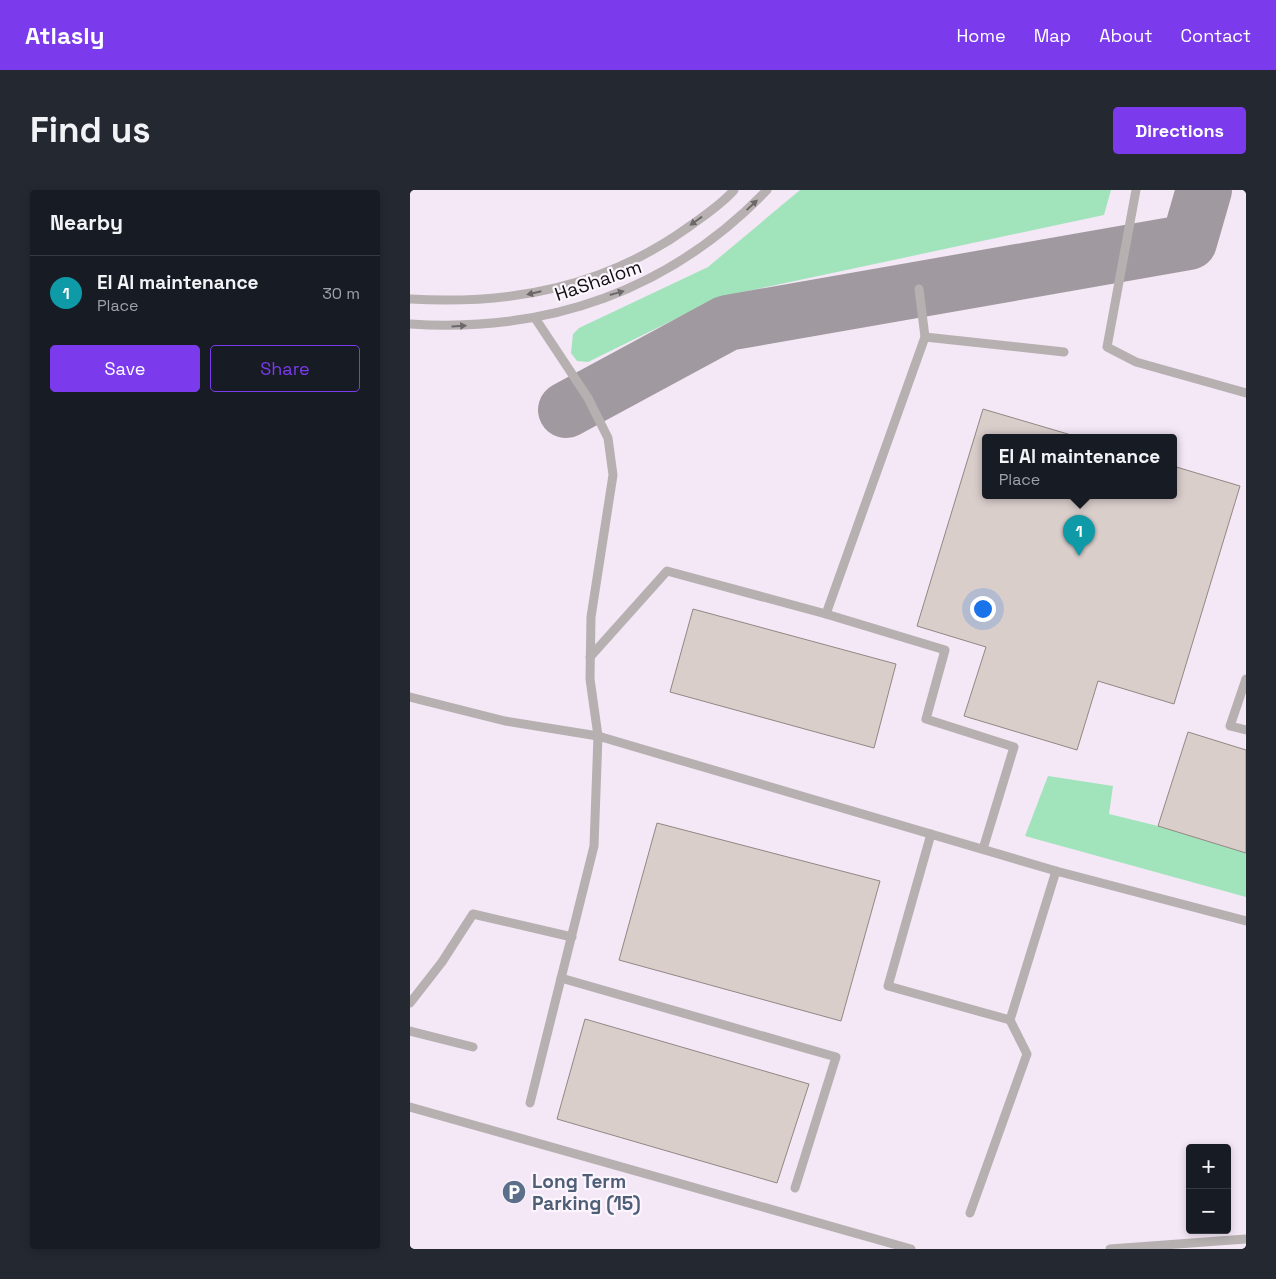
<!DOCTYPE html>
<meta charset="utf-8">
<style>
:root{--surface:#171b24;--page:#242831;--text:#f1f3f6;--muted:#9ea1a6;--line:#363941;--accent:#7c3aed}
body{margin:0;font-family:"Space Grotesk",sans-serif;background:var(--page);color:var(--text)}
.controls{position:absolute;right:15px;bottom:15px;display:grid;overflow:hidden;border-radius:5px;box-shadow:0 2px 8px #0003}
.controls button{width:45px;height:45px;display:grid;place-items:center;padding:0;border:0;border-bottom:1px solid var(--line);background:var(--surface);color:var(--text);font:25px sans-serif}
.you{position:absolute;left:572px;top:418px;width:18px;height:18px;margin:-12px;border:4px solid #fff;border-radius:50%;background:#1a73e8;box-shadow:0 0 0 8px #1a73e833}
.badge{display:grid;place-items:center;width:32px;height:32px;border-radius:50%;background:var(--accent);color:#fff;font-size:16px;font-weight:700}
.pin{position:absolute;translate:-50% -41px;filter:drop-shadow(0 1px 2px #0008)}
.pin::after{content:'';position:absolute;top:26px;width:18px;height:15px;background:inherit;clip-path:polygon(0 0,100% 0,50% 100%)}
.popup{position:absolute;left:572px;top:244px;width:195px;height:65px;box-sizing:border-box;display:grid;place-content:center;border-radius:5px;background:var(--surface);filter:drop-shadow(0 1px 4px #0005);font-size:16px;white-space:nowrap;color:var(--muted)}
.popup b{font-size:19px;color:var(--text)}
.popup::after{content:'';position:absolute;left:50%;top:100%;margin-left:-10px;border:10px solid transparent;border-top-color:var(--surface)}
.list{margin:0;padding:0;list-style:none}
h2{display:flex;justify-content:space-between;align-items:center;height:65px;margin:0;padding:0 20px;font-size:21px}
h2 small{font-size:16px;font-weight:400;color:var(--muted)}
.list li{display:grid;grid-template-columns:32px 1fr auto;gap:15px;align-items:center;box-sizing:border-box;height:75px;padding:0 20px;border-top:1px solid var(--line)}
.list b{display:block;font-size:19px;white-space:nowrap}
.list p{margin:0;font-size:16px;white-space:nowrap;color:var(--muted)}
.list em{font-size:16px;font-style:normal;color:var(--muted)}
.actions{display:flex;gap:10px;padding:15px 20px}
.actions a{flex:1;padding:11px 0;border:1px solid var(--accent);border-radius:5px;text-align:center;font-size:18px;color:var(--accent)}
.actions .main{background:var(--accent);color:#fff}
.map{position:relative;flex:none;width:836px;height:1059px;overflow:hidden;border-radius:5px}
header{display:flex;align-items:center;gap:30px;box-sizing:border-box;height:70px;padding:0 25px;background:var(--accent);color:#fff}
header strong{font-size:24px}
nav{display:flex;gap:28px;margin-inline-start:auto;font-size:18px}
.intro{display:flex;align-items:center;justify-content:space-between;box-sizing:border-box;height:120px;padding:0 30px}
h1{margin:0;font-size:35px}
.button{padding:12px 22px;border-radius:5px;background:var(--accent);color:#fff;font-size:18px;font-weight:700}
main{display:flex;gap:30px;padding:0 30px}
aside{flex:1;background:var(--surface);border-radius:5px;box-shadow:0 2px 8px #0003}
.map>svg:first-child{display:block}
.built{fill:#f4e7f6;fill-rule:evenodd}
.green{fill:#a1e4bb}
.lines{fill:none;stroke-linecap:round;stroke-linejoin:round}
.taxiway{stroke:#a09aa0;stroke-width:56}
.building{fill:#dacecb;stroke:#928784}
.lane{stroke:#b6b0b1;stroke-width:9}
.oneway{fill:#6c6769}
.labels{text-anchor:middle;stroke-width:4.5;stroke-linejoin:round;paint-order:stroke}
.street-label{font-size:19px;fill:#110e11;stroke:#fcf5fe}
.service-label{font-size:19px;font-weight:bold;fill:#4e5e75;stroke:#fcf5fe;text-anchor:start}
</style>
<header>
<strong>Atlasly</strong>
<nav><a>Home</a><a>Map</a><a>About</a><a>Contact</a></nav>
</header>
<div class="intro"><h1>Find us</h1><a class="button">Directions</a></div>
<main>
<aside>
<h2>Nearby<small></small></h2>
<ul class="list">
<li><span class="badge" style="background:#0f9aa8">1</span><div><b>El Al maintenance</b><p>Place</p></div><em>30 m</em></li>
</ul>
<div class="actions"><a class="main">Save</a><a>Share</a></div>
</aside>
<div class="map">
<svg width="836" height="1059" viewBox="0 0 836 1059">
<rect width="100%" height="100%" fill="#fcf5fe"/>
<path class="built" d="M0,0H836V1059H0ZM575,247H763V305H575ZM780,958H817V1040H780Z"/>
<g class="green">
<polygon points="390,0 701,0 694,25 310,107 178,172 167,171 161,163 163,144 169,138 298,77"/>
<polygon points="638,586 703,596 699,624 748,636 836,663 836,707 615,646"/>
</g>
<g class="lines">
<polyline class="taxiway" points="156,220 317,133 779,52 794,0"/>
</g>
<g class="building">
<polygon points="573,219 668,247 575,247 575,305 763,305 763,276 830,296 764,514 688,491 667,560 554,526 576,457 507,436"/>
<polygon points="283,419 486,474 464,558 260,502"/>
<polygon points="778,542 836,560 836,663 748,636"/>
<polygon points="247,633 470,691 431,831 209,770"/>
<polygon points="175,829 399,894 367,993 147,929"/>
</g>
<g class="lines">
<g class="lane">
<polyline points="726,0 697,157 726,172 836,203"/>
<polyline points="509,99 515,147 654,162"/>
<path d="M0,109C102,115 196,97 280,36C295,25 312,14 324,0"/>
<path d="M0,134C138,143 260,101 357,0"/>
<polyline points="416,424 535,460 516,529 604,557 573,659"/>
<polyline points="180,467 257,381 416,424 515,147"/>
<polyline points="836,489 820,536 836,540"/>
<polyline points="0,507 95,531 188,546 646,681 836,731"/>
<polyline points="521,644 478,796 600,830 617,864 560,1023"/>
<polyline points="151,788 426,867 385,998"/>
<polyline points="0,813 32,772 63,724 162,747"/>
<polyline points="600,830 646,681"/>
<polyline points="0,841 63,857"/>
<polyline points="120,913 184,656 188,546 180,489 181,427 203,285 198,248 178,208 125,128"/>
<polyline points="0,917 501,1059"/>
<polyline points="700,1059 836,1049"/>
</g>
</g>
<defs><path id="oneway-solid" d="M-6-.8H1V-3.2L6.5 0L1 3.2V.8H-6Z" transform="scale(1.25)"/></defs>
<g class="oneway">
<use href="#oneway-solid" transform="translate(342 15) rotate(-43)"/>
<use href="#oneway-solid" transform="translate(286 31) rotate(144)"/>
<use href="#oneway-solid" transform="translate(124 103) rotate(167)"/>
<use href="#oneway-solid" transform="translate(207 103) rotate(-16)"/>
<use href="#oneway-solid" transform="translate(49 136) rotate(-3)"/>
</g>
<defs>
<g id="parking-disc" transform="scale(1.25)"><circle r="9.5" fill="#5c6f8a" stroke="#fcf5fe"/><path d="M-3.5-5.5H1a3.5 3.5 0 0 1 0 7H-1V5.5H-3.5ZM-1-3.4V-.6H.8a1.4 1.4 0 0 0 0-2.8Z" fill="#fff"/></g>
</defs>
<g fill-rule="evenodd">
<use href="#parking-disc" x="104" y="1002"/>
</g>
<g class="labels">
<g class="street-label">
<text transform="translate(188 90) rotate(-19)" y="7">HaShalom</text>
</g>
<g class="service-label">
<text x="122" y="998">Long Term<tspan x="122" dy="22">Parking (15)</tspan></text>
</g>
</g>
</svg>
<div class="controls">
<button>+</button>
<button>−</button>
</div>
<div class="you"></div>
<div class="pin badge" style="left:669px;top:366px;background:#0f9aa8">1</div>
<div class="popup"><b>El Al maintenance</b>Place</div>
</div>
</main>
